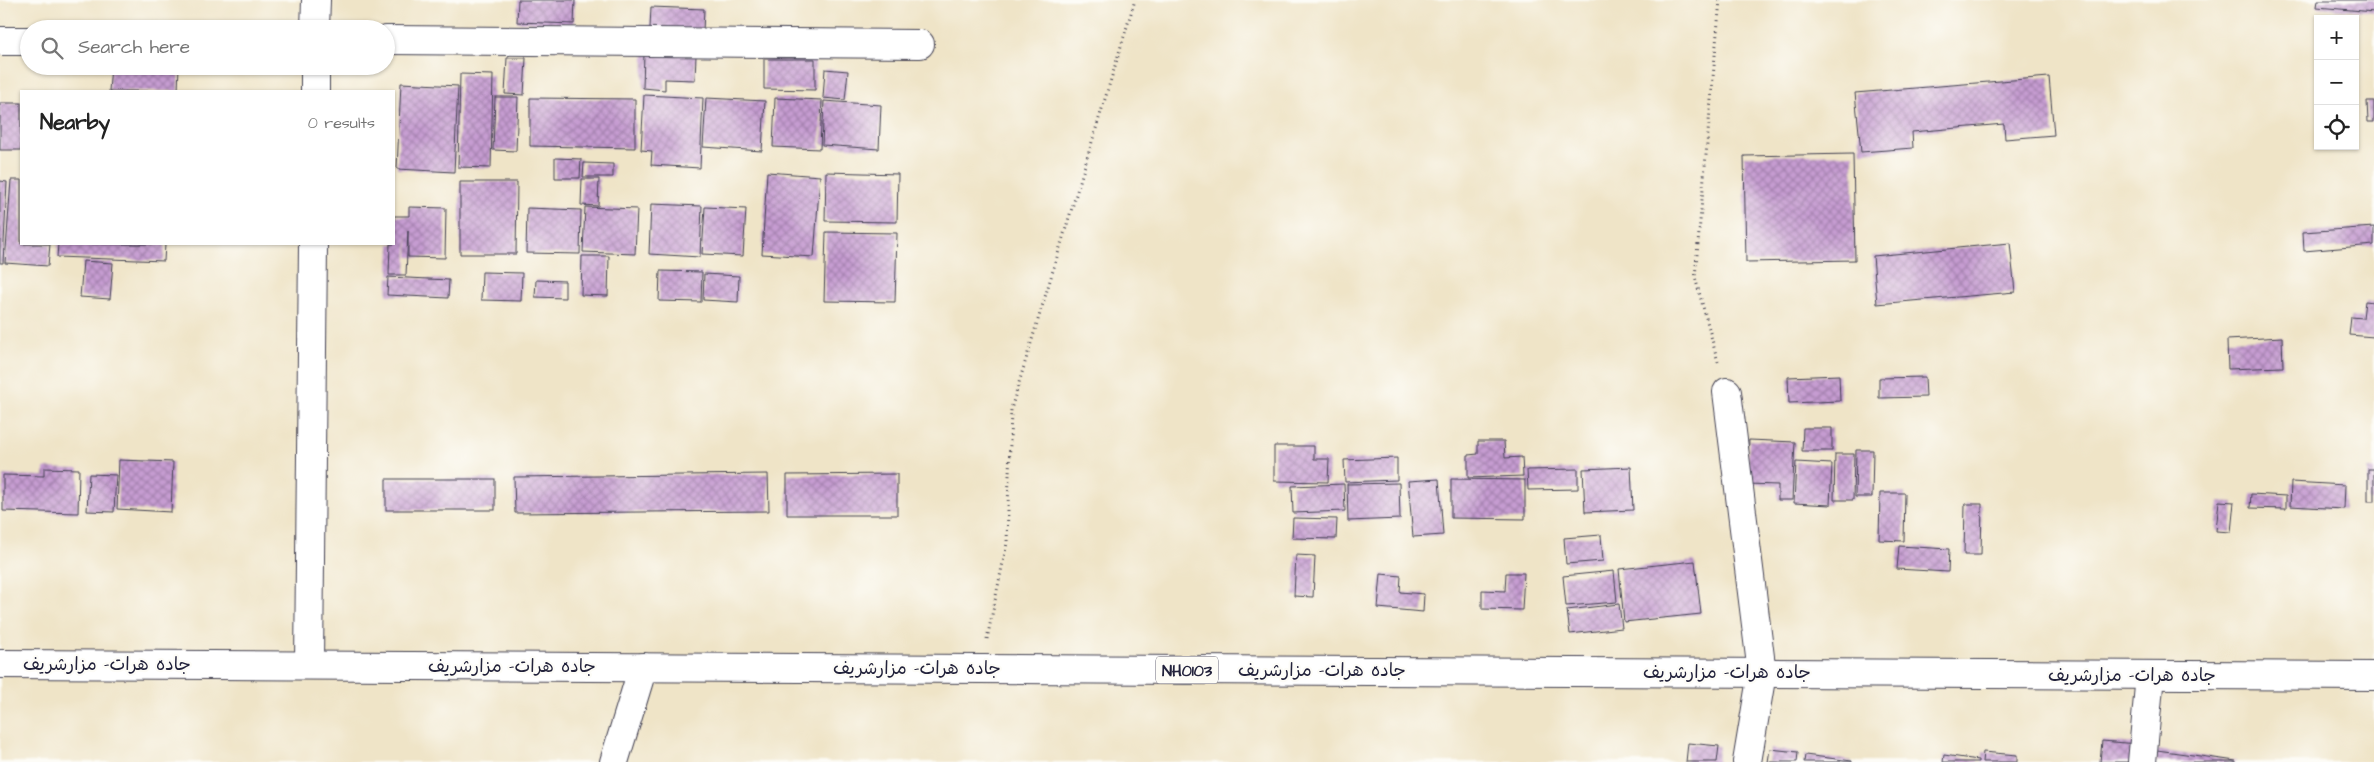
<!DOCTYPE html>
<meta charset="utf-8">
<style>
:root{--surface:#fff;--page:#f6f6f6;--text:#222;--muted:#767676;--line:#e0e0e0}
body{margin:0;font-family:"Architects Daughter","Playpen Sans Arabic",sans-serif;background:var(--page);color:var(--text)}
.controls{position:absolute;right:15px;top:15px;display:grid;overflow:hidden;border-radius:0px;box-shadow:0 1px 4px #0004}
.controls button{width:45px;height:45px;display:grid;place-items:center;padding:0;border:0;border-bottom:1px solid var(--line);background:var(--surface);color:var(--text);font:25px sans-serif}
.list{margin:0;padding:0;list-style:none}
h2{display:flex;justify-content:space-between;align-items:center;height:65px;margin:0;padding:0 20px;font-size:21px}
h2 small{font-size:16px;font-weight:400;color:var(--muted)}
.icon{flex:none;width:28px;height:28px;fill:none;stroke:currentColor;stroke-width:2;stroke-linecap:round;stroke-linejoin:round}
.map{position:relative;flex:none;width:2374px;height:762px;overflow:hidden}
.search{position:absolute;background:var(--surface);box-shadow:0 1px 4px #0004;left:20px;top:20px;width:375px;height:55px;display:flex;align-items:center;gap:12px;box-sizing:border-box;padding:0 18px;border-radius:28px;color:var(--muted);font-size:19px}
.panel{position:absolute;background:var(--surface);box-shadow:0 1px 4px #0004;left:20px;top:90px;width:375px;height:155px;border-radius:0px}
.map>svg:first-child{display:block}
.building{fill:url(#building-cross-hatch)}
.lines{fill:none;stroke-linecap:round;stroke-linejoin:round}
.street-casing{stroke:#413f50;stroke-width:30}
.secondary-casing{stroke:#413f50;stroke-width:30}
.highway-casing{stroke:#413f50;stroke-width:30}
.path{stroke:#413f50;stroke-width:3;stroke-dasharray:1 4;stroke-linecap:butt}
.street{stroke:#fff;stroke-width:28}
.secondary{stroke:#fff;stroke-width:28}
.highway{stroke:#fff;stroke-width:28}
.labels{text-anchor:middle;stroke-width:4.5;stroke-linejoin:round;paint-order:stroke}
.shield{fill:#fdfcf7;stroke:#646373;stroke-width:1}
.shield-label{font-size:16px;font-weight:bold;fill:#22223b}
.street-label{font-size:18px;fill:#22223b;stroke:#fdfcf7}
</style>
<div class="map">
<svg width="2374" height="762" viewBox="0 0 2374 762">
<defs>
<pattern id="building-cross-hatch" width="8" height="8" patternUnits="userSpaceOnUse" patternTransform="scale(1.25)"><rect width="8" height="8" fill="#c69cd1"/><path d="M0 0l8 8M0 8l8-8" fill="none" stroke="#a07fab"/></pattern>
</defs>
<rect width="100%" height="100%" fill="#fdfcf7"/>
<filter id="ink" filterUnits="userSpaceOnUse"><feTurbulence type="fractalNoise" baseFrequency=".02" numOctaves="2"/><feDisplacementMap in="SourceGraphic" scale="10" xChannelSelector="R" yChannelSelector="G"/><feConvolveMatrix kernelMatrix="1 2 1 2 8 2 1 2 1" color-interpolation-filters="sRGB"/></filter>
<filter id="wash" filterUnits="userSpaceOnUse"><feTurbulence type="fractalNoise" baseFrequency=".0096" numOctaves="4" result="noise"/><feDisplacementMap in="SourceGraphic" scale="20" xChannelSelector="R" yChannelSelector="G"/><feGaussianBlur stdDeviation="1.12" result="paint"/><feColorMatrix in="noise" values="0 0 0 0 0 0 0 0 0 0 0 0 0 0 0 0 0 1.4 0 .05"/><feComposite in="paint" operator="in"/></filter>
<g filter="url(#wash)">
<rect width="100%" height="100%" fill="#efe4c7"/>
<g id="blocks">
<g class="building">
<polygon points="518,0 575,0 574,24 517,22"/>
<polygon points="2318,0 2374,0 2374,12 2317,7"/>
<polygon points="651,7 704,9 703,31 650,28"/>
<polygon points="644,53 696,55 695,80 665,79 665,90 643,88"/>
<polygon points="507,58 526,58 524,95 505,94"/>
<polygon points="764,59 815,59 815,90 764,89"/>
<polygon points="111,66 179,66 178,91 109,91"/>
<polygon points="825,69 848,71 845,100 823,98"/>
<polygon points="460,74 493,75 491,168 458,167"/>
<polygon points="2049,77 2054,135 2005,139 2004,124 1912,132 1913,148 1861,152 1855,93"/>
<polygon points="401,83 458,86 454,172 397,169"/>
<polygon points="644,95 703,98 700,168 651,165 652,151 641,150"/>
<polygon points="495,97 518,97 516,151 493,150"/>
<polygon points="530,98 635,99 635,148 530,146"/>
<polygon points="706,98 765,101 762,151 703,147"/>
<polygon points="775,98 822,100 820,149 773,147"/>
<polygon points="824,101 881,105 879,149 822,145"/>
<polygon points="2367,101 2374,101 2374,122 2368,122"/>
<rect x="0" y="103" width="21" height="47"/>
<polygon points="1853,154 1855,260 1746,262 1744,156"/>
<polygon points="555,158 581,159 580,178 555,178"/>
<polygon points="584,163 613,164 613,177 583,177"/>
<polygon points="767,172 820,176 814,257 762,254"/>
<polygon points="826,172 898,174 897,222 825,221"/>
<polygon points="582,179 599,179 598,206 581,205"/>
<polygon points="11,180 21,180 21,244 50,244 48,266 5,263"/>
<polygon points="0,181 7,182 3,263 0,263"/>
<polygon points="460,182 517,182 516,254 460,254"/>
<polygon points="651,204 702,206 700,257 649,254"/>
<polygon points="409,207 446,208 445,258 408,257 408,231 406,275 389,275 390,244 394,244 394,216 409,216"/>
<polygon points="585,207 637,209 635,254 583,252"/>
<polygon points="705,207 746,209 743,256 702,254"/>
<polygon points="527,208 581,210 580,254 526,253"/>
<polygon points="2374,227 2374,245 2304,251 2303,232"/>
<polygon points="826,232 897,233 895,302 824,301"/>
<polygon points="2010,243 2015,292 1877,304 1873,256"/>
<polygon points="58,244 165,244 164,261 57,257"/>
<polygon points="582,256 609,256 608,296 581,295"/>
<polygon points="83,261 113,263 110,299 80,297"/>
<polygon points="660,271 702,272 701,302 659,301"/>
<polygon points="482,272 522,273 521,301 481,300"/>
<polygon points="704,274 739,276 738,302 703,300"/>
<polygon points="388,277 449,280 448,298 387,295"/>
<polygon points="536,280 565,281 565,298 535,297"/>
<polygon points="2365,301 2374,302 2374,337 2349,335 2351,317 2363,318"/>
<polygon points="2282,337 2283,367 2228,369 2227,340"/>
<polygon points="1839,375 1840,401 1789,403 1788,377"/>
<polygon points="1925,377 1926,397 1879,398 1879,378"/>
<polygon points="1803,428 1832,428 1832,451 1802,451"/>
<polygon points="1749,440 1795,442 1792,500 1778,500 1778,485 1747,484"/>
<polygon points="1478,441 1504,441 1505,458 1522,457 1523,476 1468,478 1468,455 1478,454"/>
<polygon points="1274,446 1314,446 1314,459 1329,459 1328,482 1274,481"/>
<polygon points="1856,450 1873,450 1872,497 1855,497"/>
<polygon points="1835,454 1854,454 1853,500 1834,500"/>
<polygon points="1397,458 1397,480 1345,482 1344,460"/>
<polygon points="119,460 173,462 171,512 117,509"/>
<polygon points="1796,462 1832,464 1830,505 1794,503"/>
<polygon points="1631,467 1633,510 1585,512 1583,469"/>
<polygon points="44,468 79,469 78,513 3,511 3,475 44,476"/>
<polygon points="1578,469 1578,489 1528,490 1527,470"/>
<rect x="2368" y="469" width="6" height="32"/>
<polygon points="89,474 116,475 114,512 87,511"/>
<polygon points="768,474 769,511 515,513 514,477"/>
<polygon points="897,474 897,515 787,515 787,475"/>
<rect x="386" y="479" width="109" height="31"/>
<polygon points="1439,479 1443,535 1413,537 1408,481"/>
<polygon points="1451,479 1525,480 1525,519 1451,518"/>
<polygon points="2291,482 2345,485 2344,509 2290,506"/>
<polygon points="1399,483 1400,519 1348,521 1347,484"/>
<polygon points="1344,484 1345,511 1293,513 1292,486"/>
<polygon points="1880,493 1905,493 1904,541 1879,540"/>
<polygon points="2251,494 2286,496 2286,509 2250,508"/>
<polygon points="2219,501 2234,502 2231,532 2216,531"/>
<polygon points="1965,504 1982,504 1981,555 1964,555"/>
<polygon points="1293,518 1337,519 1336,539 1292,538"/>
<polygon points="1601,535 1603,561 1566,564 1564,538"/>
<polygon points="1899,546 1949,549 1948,572 1897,569"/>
<polygon points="1296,555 1315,556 1313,597 1294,596"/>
<polygon points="1695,561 1701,614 1624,622 1619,569"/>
<polygon points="1614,571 1617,602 1566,606 1563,576"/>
<polygon points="1506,573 1524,573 1522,610 1482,609 1482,590 1505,591"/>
<polygon points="1381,574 1401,576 1400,592 1424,594 1423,612 1378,608"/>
<polygon points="1619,604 1622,628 1570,634 1567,610"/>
<polygon points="2102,741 2137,744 2135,762 2100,762"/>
<polygon points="1688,743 1719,746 1717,762 1686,762"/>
<polygon points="1770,749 1798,752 1797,762 1768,762"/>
<polygon points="2157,750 2236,761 2236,762 2156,762"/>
<polygon points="1983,752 2017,755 2017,762 1982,762"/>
<polygon points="1805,755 1852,761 1852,762 1804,762"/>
<polygon points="1944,755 1978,760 1978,762 1943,762"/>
</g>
</g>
</g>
<g filter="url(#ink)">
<use href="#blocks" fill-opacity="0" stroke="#413f50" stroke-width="1"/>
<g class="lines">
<g class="street-casing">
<g id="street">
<polyline points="315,29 316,0"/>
<polyline points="386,40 920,44"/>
<polyline points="0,41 29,41"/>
<polyline points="315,91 315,66"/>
<polyline points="1727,392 1762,673 1747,762"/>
<polyline points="309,665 313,244"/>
<polyline points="2142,762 2150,675"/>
</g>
</g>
<g class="secondary-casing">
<polyline id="secondary" points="614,762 643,667"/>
</g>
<g class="highway-casing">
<polyline id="highway" points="0,664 2374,676"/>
</g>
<g class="path">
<polyline points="1718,362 1695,277 1720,0"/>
<polyline points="987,639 1007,543 1011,409 1135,0"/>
</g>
<use href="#street" class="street"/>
<use href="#secondary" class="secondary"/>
<use href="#highway" class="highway"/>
</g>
</g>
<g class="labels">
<rect class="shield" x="1156" y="656.5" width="62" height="27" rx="4"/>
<g class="shield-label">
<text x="1187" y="676">NH0103</text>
</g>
<g class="street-label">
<text x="107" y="670">جاده هرات- مزارشریف</text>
<text x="512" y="672">جاده هرات- مزارشریف</text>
<text x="917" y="674">جاده هرات- مزارشریف</text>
<text x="1322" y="676">جاده هرات- مزارشریف</text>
<text x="1727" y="678">جاده هرات- مزارشریف</text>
<text x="2132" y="681">جاده هرات- مزارشریف</text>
</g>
</g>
</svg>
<div class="controls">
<button>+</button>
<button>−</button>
<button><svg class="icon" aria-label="locate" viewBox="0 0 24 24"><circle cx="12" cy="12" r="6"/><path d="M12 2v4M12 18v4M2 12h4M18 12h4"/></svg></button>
</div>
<div class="search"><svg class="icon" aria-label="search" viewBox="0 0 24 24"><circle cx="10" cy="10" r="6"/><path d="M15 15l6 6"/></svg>Search here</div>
<section class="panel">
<h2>Nearby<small>0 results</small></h2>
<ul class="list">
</ul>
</section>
</div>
